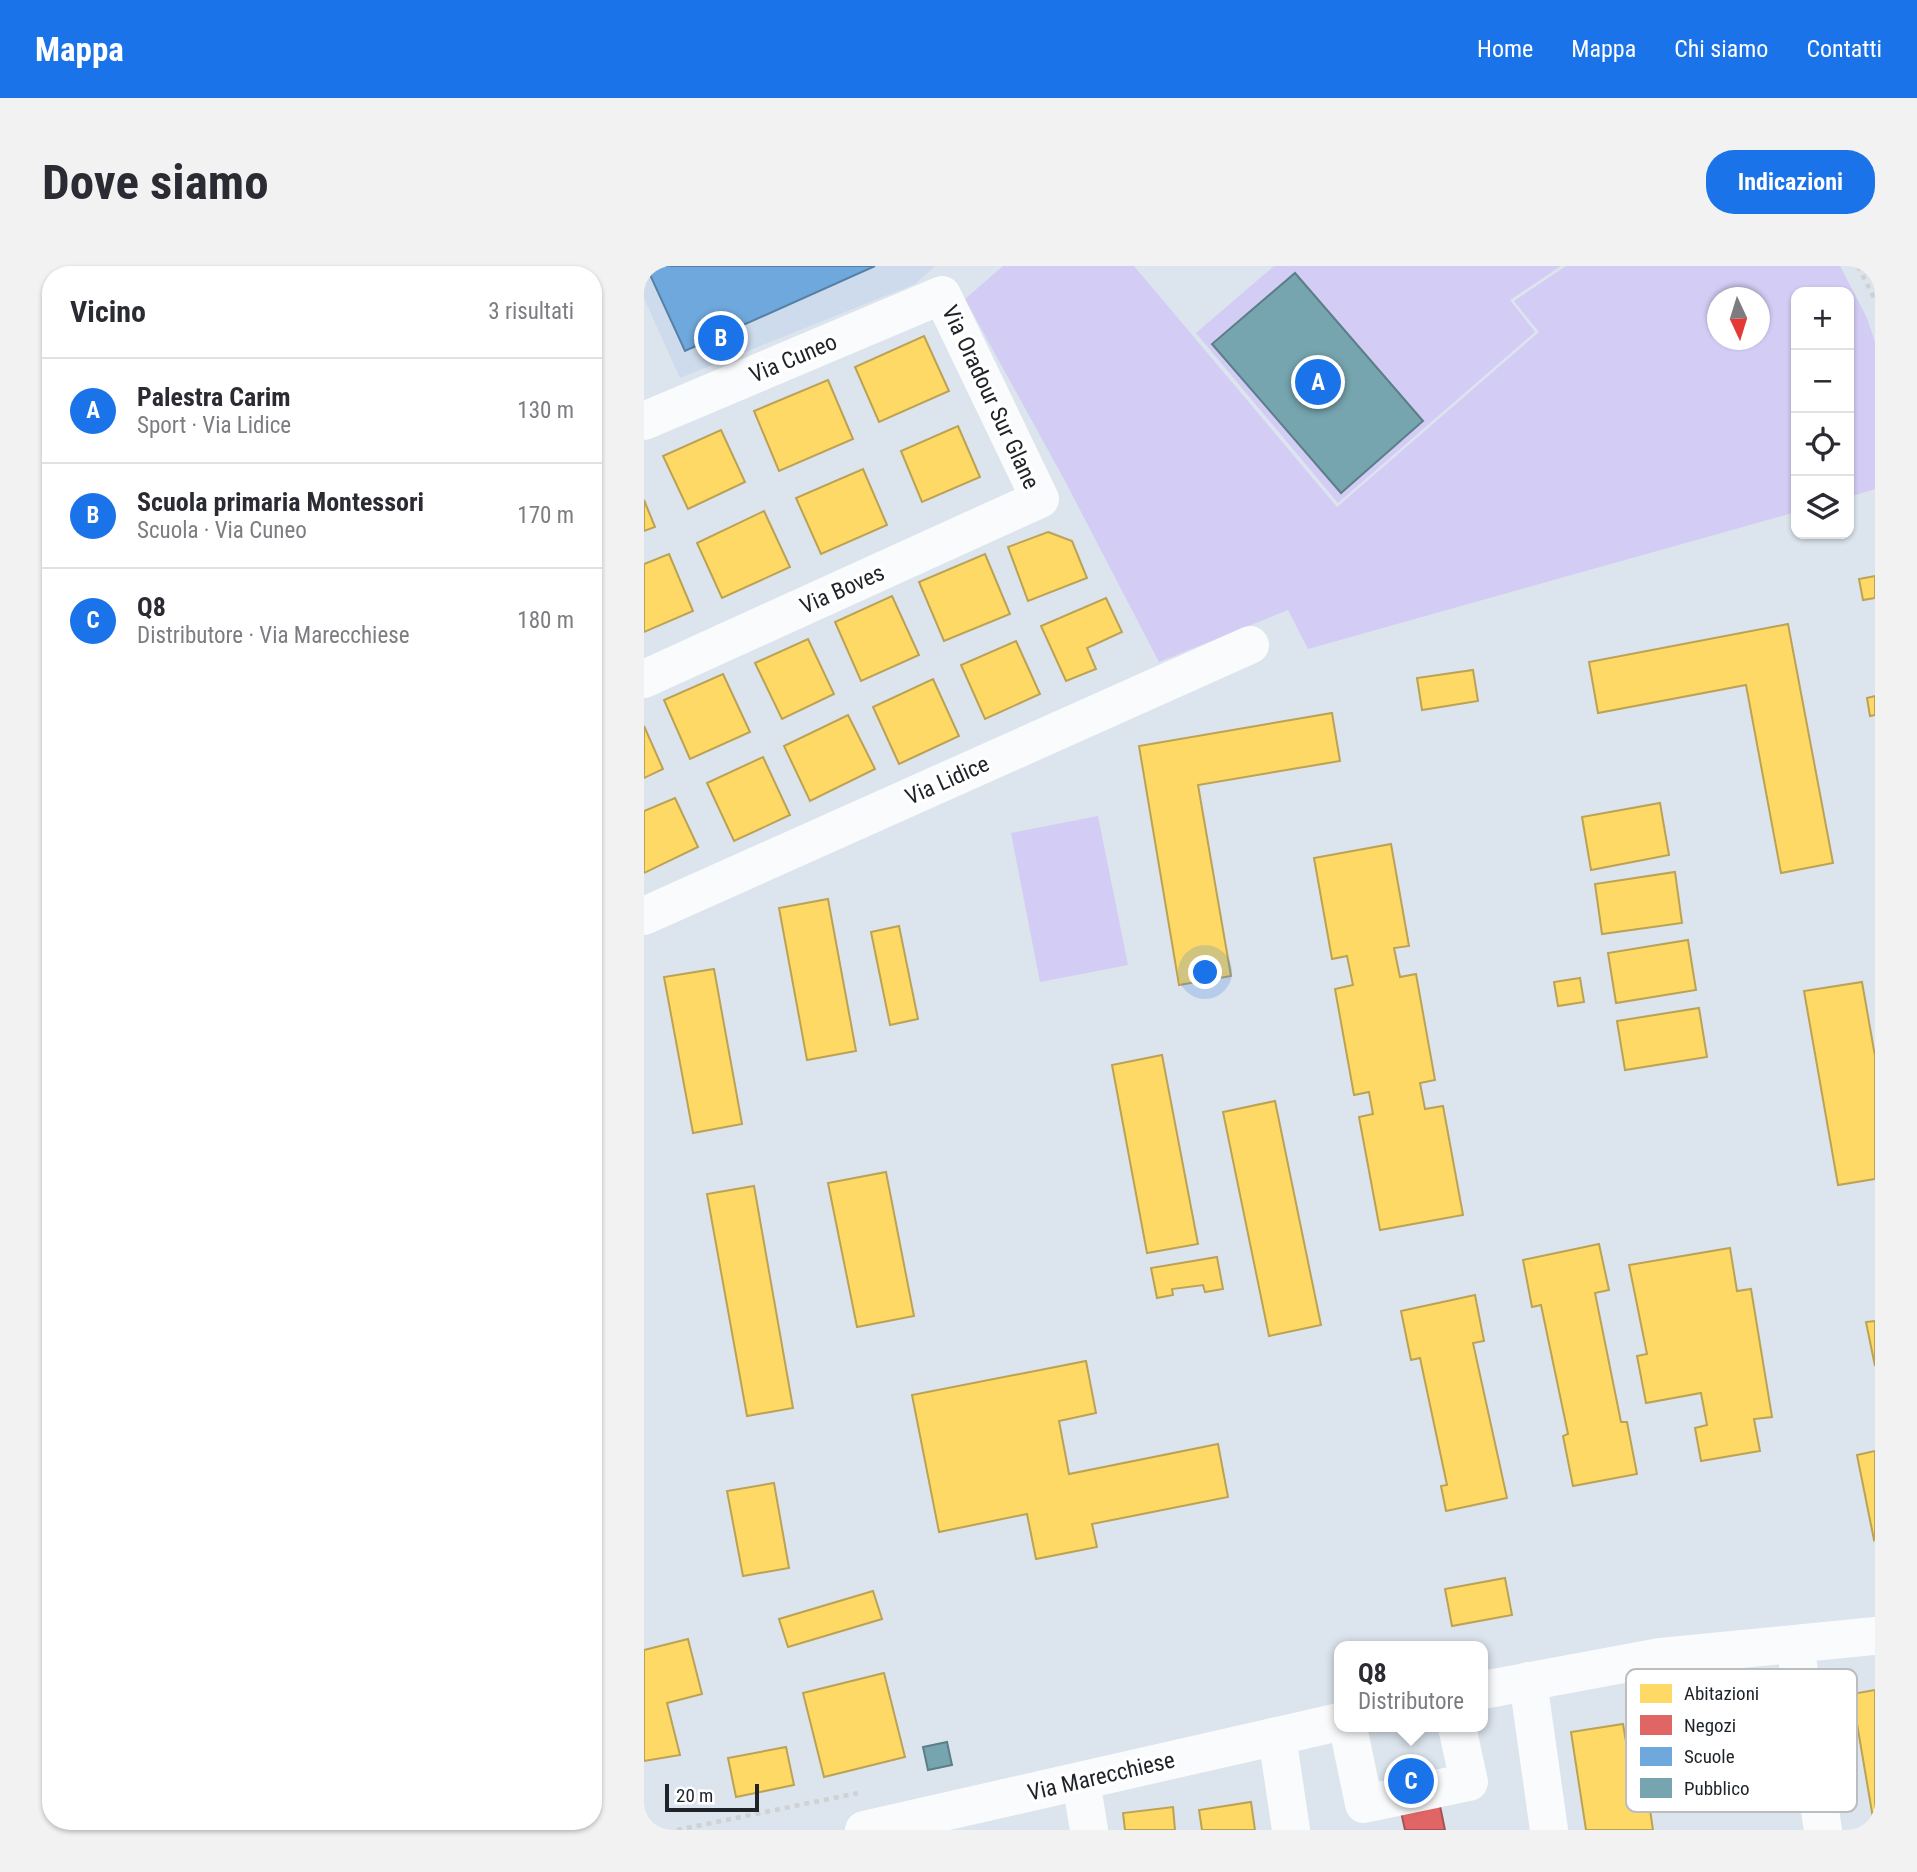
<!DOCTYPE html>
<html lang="it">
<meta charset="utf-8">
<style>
:root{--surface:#fff;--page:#f2f2f3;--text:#2b2b33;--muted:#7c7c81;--line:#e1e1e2;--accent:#1a73e8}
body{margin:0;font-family:"Roboto Condensed",sans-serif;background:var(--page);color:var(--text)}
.controls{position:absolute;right:21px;top:21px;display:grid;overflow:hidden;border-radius:14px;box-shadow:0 2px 5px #0004}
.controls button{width:63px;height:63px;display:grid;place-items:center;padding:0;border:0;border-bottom:2px solid var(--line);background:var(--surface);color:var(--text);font:35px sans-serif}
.compass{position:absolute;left:1063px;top:21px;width:63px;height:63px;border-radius:50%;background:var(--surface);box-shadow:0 2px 5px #0004;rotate:176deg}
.scale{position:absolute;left:21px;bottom:18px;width:94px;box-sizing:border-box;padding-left:7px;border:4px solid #1d2329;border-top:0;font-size:19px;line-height:24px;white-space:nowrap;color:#1d2329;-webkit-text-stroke:5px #fff;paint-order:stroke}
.you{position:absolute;left:562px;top:707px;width:24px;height:24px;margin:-18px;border:5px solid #fff;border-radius:50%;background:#1a73e8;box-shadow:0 0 0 10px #1a73e833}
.badge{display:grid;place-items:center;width:46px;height:46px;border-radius:50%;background:var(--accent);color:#fff;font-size:23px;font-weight:700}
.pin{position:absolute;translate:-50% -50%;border:4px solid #fff;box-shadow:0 2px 7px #0006}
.popup{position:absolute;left:690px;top:1375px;width:154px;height:91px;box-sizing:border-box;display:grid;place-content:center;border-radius:14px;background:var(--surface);filter:drop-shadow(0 2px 5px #0005);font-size:23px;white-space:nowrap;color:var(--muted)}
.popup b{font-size:26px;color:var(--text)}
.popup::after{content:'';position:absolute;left:50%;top:100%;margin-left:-14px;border:14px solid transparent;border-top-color:var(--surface)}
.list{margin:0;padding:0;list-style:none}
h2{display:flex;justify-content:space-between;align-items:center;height:91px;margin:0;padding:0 28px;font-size:30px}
h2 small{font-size:23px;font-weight:400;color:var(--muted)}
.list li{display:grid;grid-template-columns:46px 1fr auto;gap:21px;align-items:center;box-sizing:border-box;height:105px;padding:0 28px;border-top:2px solid var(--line)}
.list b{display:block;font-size:26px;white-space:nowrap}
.list p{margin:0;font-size:23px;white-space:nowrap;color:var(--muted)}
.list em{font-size:23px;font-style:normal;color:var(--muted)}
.icon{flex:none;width:38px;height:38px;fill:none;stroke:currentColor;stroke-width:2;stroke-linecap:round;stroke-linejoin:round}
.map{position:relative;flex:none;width:1231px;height:1564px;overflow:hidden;border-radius:28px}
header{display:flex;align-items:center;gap:42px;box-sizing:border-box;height:98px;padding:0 35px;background:var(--accent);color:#fff}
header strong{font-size:33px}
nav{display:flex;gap:38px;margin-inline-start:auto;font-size:24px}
.intro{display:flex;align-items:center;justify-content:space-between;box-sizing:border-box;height:168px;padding:0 42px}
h1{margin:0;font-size:49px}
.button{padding:18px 32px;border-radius:28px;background:var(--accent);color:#fff;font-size:24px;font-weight:700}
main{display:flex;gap:42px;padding:0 42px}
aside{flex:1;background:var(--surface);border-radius:28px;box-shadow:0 2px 5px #0004}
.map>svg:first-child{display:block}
.built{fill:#cddbec}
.green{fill:#d3ccf4;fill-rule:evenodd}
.homes{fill:#ffd966;stroke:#bba254;stroke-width:2}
.shops{fill:#e06666;stroke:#a65254;stroke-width:2}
.schools{fill:#6fa8dc;stroke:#5680a6;stroke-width:2}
.public{fill:#76a5af;stroke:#5b7e87;stroke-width:2}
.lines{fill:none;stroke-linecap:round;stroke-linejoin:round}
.path{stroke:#cfd2d4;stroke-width:4.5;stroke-dasharray:5 5;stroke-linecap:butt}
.minor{stroke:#fafbfc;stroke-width:38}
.major{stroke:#fafbfc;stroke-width:38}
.labels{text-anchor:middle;stroke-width:7;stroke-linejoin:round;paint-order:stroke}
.street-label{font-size:23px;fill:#1d2329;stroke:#fff}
.key{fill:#fff;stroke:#bbbdbf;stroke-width:2}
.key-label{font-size:19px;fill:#1d2329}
</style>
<header>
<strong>Mappa</strong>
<nav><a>Home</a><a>Mappa</a><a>Chi siamo</a><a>Contatti</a></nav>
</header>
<div class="intro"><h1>Dove siamo</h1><a class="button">Indicazioni</a></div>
<main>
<aside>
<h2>Vicino<small>3 risultati</small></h2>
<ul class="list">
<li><span class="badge">A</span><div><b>Palestra Carim</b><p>Sport · Via Lidice</p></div><em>130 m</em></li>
<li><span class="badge">B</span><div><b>Scuola primaria Montessori</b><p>Scuola · Via Cuneo</p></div><em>170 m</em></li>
<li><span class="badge">C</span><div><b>Q8</b><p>Distributore · Via Marecchiese</p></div><em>180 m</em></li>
</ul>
</aside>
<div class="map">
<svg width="1231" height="1564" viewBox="0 0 1231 1564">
<rect width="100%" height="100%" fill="#dce4ed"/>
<polygon class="built" points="0,0 291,0 271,18 36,112 0,32"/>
<g class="green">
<path d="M359,0H490L693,241L895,66L870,35L922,0H1196L1223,52L1231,76V223L1205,231V26H1152V246L664,383L644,344L515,396L421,215L321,33ZM1073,32H1115V74H1073Z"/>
<polygon points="630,0 917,0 866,34 891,66 694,237 552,67"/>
<polygon points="454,550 484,699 396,716 367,567"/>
</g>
<g class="homes">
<polygon points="280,70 305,125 235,156 211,101"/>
<polygon points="184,114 209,173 135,205 110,145"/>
<polygon points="314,160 336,211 278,236 257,185"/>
<polygon points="77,164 101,216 44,243 19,190"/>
<polygon points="219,203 243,259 177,288 152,232"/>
<polygon points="0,234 11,261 0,265"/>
<polygon points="120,245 146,301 78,332 53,277"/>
<polygon points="404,266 428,275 443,312 384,335 364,281"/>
<polygon points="25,288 49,345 0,366 0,298"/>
<polygon points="341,288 366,348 300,375 275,316"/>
<polygon points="1231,310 1231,332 1219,334 1215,313"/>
<polygon points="248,330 275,389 217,415 191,356"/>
<polygon points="462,332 478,366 443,382 452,403 422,415 397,360"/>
<polygon points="1144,358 1189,597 1137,607 1102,419 954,447 945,396"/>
<polygon points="164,373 190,428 138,453 111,397"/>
<polygon points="372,375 396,428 341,453 317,399"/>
<polygon points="829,404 834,435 778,444 773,412"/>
<polygon points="79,408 106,466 46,493 20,434"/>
<polygon points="289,413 315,470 255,498 229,441"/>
<polygon points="1231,430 1231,449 1226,450 1223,432"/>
<polygon points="688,447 696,495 554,519 587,710 535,719 495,480"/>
<polygon points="204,449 231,503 166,535 140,480"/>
<polygon points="0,460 19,503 0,512"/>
<polygon points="119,491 146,549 90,575 63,517"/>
<polygon points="31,532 54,581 0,607 0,545"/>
<polygon points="1016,537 1025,589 947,604 938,551"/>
<polygon points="747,578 765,680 750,682 756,711 772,708 791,814 776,817 781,843 799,840 819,949 736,964 715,851 729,848 725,826 710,829 691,723 709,719 703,690 688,693 670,592"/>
<polygon points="1031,606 1038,657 958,668 951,618"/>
<polygon points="184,633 212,785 163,794 135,642"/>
<polygon points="255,660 274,753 246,759 227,666"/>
<polygon points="1044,674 1052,724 972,737 964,687"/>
<polygon points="70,703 98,858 49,867 20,711"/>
<polygon points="936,712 940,736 914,740 910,716"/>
<polygon points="1218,716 1231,790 1231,913 1194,919 1160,725"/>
<polygon points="1055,742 1063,791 981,804 973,755"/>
<polygon points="518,789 554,978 503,987 468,799"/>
<polygon points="631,835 677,1059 625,1070 579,846"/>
<polygon points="242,906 270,1050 213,1061 184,917"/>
<polygon points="110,920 149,1142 103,1150 63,928"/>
<polygon points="955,978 965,1024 951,1027 977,1156 983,1156 993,1208 929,1220 919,1170 924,1168 897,1039 888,1041 879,994"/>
<polygon points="1086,982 1093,1025 1107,1023 1128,1151 1110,1153 1116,1185 1057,1195 1051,1162 1063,1159 1057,1127 1002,1137 993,1090 1003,1088 985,999"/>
<polygon points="573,991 579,1023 561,1026 559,1019 528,1023 529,1029 513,1032 507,1002"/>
<polygon points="831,1029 840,1075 829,1077 863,1232 802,1245 797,1220 803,1219 776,1092 767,1094 757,1045"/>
<polygon points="1231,1055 1231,1100 1222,1056"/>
<polygon points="442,1095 452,1147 415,1155 425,1208 574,1178 584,1231 448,1258 453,1281 392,1293 383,1248 295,1266 268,1129"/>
<polygon points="1231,1185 1231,1273 1230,1274 1213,1189"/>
<polygon points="130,1217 145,1302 99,1310 83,1225"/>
<polygon points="861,1312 868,1349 808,1360 801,1323"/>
<polygon points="229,1325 238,1353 144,1381 135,1353"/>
<polygon points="44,1373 58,1428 23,1437 36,1489 0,1495 0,1384"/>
<polygon points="240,1407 261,1491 180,1511 159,1427"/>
<polygon points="1110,1416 1124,1525 1060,1533 1045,1425"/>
<polygon points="1231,1424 1231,1564 1208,1428"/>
<polygon points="979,1458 987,1505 1000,1503 1009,1564 942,1564 927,1466"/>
<polygon points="142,1481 150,1519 92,1531 84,1492"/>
<polygon points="607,1536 611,1564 558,1564 555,1544"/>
<polygon points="529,1541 531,1564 481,1564 479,1547"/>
</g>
<polygon class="shops" points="788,1501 801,1564 761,1564 749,1509"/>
<polygon class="schools" points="2,0 231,0 41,85"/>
<g class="public">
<polygon points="651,7 779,155 697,227 568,78"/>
<polygon points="303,1476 308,1499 284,1504 279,1481"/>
</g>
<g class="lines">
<g class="path">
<polyline points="1214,0 1231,34"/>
<polyline points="33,1564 214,1527"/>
</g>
<g class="minor">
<polyline points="0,155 298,29 396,233 0,413"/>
<polyline points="0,650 606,379"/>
<polyline points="1151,1379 1179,1564"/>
<polyline points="884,1415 905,1564"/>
<polyline points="704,1461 720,1538 825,1516 813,1461"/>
<polyline points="633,1470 647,1564"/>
<polyline points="437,1515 445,1564"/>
</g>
<g class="major">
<polyline points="839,1424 1016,1391 1231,1370"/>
<polyline points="220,1564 695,1456"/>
</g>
</g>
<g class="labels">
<g class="street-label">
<text transform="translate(149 92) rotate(-23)" y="8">Via Cuneo</text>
<text transform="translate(347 131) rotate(65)" y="8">Via Oradour Sur Glane</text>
<text transform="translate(198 323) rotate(-24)" y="8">Via Boves</text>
<text transform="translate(303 514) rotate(-24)" y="8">Via Lidice</text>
<text transform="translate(457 1510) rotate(-13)" y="8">Via Marecchiese</text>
</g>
</g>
<rect x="982" y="1403" width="231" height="143" rx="10" class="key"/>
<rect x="996" y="1418" width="32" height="19" fill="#ffd966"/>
<rect x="996" y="1449" width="32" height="20" fill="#e06666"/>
<rect x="996" y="1481" width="32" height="19" fill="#6fa8dc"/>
<rect x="996" y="1512" width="32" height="20" fill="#76a5af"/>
<g class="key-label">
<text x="1040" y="1434">Abitazioni</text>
<text x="1040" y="1466">Negozi</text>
<text x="1040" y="1497">Scuole</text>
<text x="1040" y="1529">Pubblico</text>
</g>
</svg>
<div class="controls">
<button>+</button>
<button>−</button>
<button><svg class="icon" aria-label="locate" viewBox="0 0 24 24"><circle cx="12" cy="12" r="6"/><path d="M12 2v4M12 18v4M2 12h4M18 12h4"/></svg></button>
<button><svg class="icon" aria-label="layers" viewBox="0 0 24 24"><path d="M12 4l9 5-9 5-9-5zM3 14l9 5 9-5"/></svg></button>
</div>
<svg class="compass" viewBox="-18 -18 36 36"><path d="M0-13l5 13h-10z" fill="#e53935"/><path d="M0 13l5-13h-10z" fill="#7c7c81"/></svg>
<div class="scale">20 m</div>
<div class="you"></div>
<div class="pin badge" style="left:674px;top:116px">A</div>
<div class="pin badge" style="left:77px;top:72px">B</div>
<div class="pin badge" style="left:767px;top:1515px">C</div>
<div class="popup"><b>Q8</b>Distributore</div>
</div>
</main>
